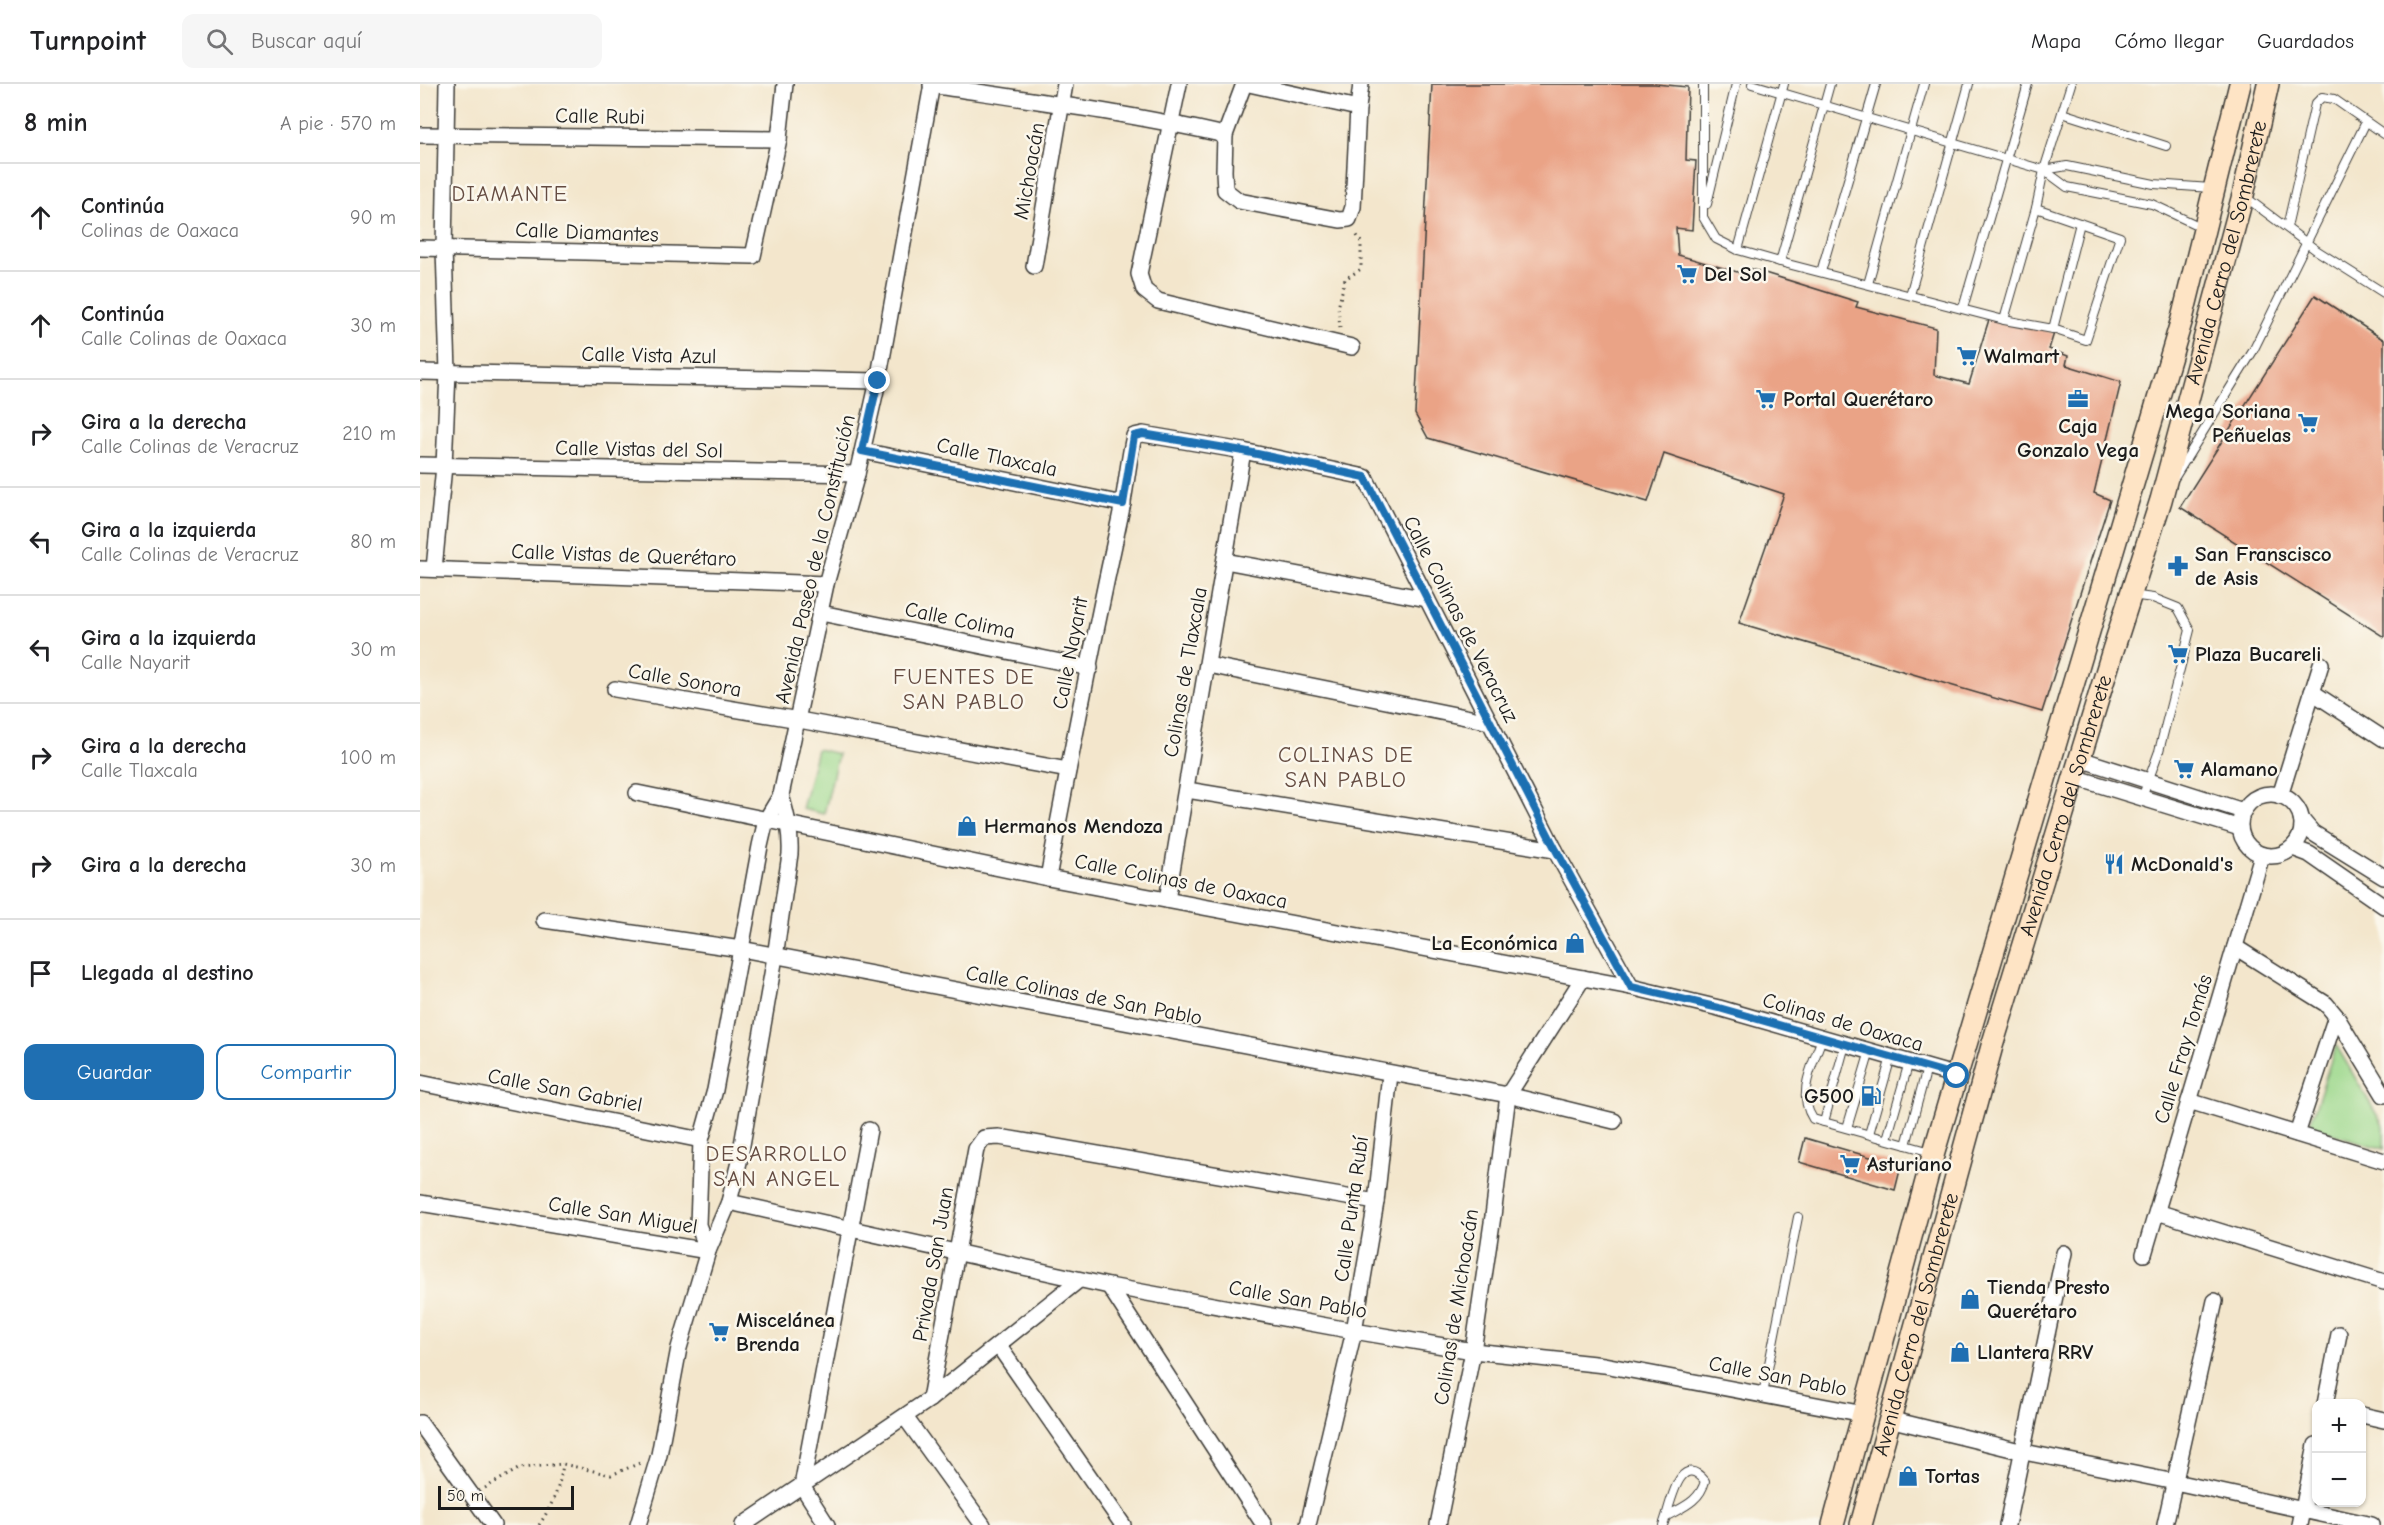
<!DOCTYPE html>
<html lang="es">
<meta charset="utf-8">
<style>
:root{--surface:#fff;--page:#f6f6f6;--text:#202124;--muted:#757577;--line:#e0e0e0;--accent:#1f6fb2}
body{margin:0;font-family:"Comic Neue",sans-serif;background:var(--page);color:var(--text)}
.controls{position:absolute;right:18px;bottom:18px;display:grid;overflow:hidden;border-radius:12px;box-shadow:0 2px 4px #0004}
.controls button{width:54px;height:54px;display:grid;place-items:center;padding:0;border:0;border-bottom:2px solid var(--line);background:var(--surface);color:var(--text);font:30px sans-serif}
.scale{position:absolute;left:18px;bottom:15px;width:136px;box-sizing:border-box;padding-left:6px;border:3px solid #1c1c1c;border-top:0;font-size:16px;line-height:21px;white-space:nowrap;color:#1c1c1c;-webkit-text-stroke:4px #fbf7ec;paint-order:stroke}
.stop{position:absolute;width:18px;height:18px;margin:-14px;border:4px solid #1f6fb2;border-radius:50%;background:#fff}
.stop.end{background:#1f6fb2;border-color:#fff;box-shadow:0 2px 6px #0008}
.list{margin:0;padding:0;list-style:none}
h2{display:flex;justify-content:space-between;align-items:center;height:78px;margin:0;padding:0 24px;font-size:26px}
h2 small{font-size:20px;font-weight:400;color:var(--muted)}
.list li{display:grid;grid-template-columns:39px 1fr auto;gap:18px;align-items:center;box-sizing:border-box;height:108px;padding:0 24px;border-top:2px solid var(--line)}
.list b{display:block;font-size:22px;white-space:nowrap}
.list p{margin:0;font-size:20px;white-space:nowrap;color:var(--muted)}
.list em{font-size:20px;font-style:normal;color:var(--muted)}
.actions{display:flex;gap:12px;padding:18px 24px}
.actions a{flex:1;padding:14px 0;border:2px solid var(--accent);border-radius:12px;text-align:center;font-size:21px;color:var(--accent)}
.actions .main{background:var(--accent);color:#fff}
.icon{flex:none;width:33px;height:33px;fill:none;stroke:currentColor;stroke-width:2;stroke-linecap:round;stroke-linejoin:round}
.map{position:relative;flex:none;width:1964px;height:1441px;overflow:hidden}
header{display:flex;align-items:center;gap:36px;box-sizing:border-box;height:84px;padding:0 30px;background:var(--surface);border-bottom:2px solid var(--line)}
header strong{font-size:28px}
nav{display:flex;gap:33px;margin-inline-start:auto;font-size:21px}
.search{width:420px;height:54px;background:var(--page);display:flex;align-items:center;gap:15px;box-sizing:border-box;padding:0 21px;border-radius:12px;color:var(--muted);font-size:22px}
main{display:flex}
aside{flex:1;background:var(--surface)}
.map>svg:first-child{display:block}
.green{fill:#9cd88c;stroke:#5c7a54;stroke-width:1.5}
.building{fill:#eaa386}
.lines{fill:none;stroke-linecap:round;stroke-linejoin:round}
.lane-casing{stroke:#3c3a36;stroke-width:10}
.street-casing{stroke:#3c3a36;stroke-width:18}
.secondary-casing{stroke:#3c3a36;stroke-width:24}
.path{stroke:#3c3a36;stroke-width:3;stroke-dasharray:1.5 4.5;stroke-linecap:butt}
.lane{stroke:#fff;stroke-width:8}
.street{stroke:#fff;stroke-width:15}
.secondary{stroke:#fee4c5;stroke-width:21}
.route{stroke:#1f6fb2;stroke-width:8}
.labels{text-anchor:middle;stroke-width:5;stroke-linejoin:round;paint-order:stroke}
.street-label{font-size:21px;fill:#1c1c1c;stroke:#fbf7ec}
.poi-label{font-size:21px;font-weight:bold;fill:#1c1c1c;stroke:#fbf7ec;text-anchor:start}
.neighbourhood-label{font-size:22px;letter-spacing:1.5px;fill:#644b41;stroke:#fbf7ec}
</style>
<header>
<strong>Turnpoint</strong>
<div class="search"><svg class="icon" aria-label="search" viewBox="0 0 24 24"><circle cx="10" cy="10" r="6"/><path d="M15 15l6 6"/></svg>Buscar aquí</div>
<nav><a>Mapa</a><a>Cómo llegar</a><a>Guardados</a></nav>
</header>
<main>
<aside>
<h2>8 min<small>A pie · 570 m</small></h2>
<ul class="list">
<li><svg class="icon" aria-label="ahead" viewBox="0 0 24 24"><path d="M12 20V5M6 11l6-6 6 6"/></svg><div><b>Continúa</b><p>Colinas de Oaxaca</p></div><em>90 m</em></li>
<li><svg class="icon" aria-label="ahead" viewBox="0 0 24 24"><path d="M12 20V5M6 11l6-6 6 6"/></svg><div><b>Continúa</b><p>Calle Colinas de Oaxaca</p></div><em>30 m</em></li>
<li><svg class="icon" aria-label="right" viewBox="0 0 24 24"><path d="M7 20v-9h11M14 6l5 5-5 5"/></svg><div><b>Gira a la derecha</b><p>Calle Colinas de Veracruz</p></div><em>210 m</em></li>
<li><svg class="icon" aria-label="left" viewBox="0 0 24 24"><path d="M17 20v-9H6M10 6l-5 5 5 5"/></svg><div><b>Gira a la izquierda</b><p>Calle Colinas de Veracruz</p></div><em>80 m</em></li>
<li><svg class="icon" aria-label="left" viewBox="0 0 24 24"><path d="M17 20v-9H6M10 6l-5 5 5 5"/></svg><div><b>Gira a la izquierda</b><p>Calle Nayarit</p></div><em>30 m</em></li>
<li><svg class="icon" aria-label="right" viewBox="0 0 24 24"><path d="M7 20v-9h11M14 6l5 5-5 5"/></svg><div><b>Gira a la derecha</b><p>Calle Tlaxcala</p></div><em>100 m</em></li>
<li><svg class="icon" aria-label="right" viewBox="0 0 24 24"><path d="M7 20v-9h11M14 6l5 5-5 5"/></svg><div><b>Gira a la derecha</b></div><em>30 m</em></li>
<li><svg class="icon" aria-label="arrive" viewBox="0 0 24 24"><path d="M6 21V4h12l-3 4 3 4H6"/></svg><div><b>Llegada al destino</b></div></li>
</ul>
<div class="actions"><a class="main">Guardar</a><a>Compartir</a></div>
</aside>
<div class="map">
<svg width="1964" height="1441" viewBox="0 0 1964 1441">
<rect width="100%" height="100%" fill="#fbf7ec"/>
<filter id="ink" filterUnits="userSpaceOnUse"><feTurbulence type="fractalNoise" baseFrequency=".0167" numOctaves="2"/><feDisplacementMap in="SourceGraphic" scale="12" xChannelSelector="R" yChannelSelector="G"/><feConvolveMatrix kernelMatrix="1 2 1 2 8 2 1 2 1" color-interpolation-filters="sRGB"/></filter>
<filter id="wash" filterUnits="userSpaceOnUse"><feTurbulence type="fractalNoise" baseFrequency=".008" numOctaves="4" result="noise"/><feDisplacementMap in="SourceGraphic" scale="24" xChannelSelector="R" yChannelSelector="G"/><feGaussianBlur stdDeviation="1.35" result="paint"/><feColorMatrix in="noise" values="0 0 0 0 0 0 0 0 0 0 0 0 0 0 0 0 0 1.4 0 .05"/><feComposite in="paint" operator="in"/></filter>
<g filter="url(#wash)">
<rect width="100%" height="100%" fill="#f3e6cc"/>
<g class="green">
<polygon points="397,665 418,670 404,730 382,725"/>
<polygon points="1916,961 1964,1043 1964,1065 1889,1043"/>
</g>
<g id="blocks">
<g class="building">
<polygon points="1012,0 1235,0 1268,3 1266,76 1276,77 1272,146 1256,144 1258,171 1324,190 1329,184 1438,218 1436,223 1516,244 1514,291 1549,300 1571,229 1634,249 1629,265 1648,272 1646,281 1701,298 1674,409 1690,416 1622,628 1319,539 1364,410 1244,370 1228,418 1008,354 995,330"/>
<polygon points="1895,211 1964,256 1964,553 1760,423"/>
<polygon points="1385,1054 1481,1082 1475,1106 1379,1078"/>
</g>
</g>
</g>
<g filter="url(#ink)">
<use href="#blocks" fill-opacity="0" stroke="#3c3a36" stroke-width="1.5"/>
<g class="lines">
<g class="lane-casing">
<g id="lane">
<polyline points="1283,0 1283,133 1296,155 1318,166 1360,178 1584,236 1633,245 1666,256 1700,153 1616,124 1624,86 1651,0"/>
<polyline points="1332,0 1624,86 1647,103 1732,120 1783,144"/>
<polyline points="1642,29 1746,62"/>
<polyline points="1624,86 1647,82 1734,100 1791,104"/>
<polyline points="1824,112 1896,166 1964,209"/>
<polyline points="1287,120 1316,0"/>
<polyline points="1867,143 1895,20 1902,13 1914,15 1964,50"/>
<polyline points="1318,166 1364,0"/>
<polyline points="1360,178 1410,0"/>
<polyline points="1401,188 1456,0"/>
<polyline points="1448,200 1504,0"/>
<polyline points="1490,211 1549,0"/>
<polyline points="1543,224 1608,0"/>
<polyline points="1584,236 1616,124"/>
<polyline points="1633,245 1660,139"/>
<polyline points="1755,393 1833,267 1946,38"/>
<polyline points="1711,511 1733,514 1758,524 1770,546 1739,667 1722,714"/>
<path d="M1402,954C1393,981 1376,1009 1393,1035L1511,1068"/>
<polyline points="1404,1038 1425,961"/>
<polyline points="1427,1044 1450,967"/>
<polyline points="1449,1050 1471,973"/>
<polyline points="1467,1055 1489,978"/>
<polyline points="1486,1061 1507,984"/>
<polyline points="1343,1310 1378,1133"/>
<path d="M1243,1441C1250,1426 1258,1364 1285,1397C1280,1417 1263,1423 1247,1432"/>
</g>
</g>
<g class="street-casing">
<g id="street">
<polyline points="759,0 719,190 724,206 738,217 932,263"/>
<polyline points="824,0 805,51 804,87 805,106 819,117 920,136 929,135 933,123 938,24 941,0"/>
<polyline points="829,0 938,24"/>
<path d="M511,1C610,16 708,29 805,51"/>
<polyline points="0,51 359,55"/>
<polyline points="0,164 333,172 359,55 365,0"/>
<polyline points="614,182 645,0"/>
<polyline points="0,288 458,297"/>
<polyline points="443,367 703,420"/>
<polyline points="0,381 437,390"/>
<polyline points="805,477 1007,515"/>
<polyline points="0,485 406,500"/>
<polyline points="14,485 24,382 28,288 24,165 27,0"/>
<polyline points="401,529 670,584"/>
<polyline points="788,581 1070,638"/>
<polyline points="195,605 379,636 648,686"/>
<polyline points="1892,608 1964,655"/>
<polyline points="1660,675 1823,727"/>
<polyline points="1654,693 1820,744"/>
<polyline points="767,706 1135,766"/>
<polyline points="217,709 628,794 1211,903 1299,924 1537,992"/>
<circle cx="1851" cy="741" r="31"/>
<polyline points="1860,712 1901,580"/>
<polyline points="1881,735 1893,749 1964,793"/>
<polyline points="1873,764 1889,770 1964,822"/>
<path d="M628,794C650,673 674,553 700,433C706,406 708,378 714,352L723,350L823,367L945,393L1135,766L1211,903"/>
<polyline points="747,816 823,367"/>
<polyline points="124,836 321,865 1088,1011 1194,1037"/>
<polyline points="1815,863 1906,920 1916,932 1964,1011"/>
<polyline points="0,999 281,1056"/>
<polyline points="1769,1017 1964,1077"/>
<polyline points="1877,1050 1916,932"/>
<polyline points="309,1118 689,1202 934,1247 1053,1267 1184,1281 1444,1330"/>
<polyline points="0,1119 288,1167 278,1141 281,1056 295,1006 340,762 346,736 361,711 406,500 437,390 458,297 512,0"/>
<polyline points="1737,1128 1964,1198"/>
<polyline points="1724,1170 1842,771"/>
<polyline points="689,1202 844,1441"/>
<polyline points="578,1261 703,1441"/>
<polyline points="510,1315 556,1065 564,1054 579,1053 956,1118"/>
<polyline points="1905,1320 1919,1250"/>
<polyline points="1942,1331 1964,1336"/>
<polyline points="485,1333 563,1441"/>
<polyline points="1469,1335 1604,1368 1755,1398 1952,1441"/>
<polyline points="0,1339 73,1441"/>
<path d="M218,1441L239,1371L259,1264L288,1167L309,1118L319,1078L355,873L370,770C371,749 367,732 361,711"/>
<polyline points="323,1441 510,1315 659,1196"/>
<polyline points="407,1441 382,1402 449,1046"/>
<polyline points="888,1441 934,1247 956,1118 970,990"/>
<polyline points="1018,1441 1053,1267 1073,1132 1088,1011 1163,894"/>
<polyline points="1587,1441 1644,1169"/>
<polyline points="1745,1441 1795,1217"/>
<polyline points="1880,1441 1896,1361"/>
</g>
</g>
<g class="secondary-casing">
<g id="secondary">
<polyline points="1413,1441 1514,1068 1762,235 1820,0"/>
<path id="s1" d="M1441,1441L1572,962L1693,566L1741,416L1823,111L1848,0"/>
</g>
</g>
<g class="path">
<polyline points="920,244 918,224 925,195 941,185 941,158 935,148"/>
<polyline points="65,1404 100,1384 143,1380 191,1391 220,1379"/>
<path d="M119,1441C132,1422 140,1403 143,1380"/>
</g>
<use href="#lane" class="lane"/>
<use href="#street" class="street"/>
<use href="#secondary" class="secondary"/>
</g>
</g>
<g class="lines" filter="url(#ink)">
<polyline class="route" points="458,297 442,367 703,420 714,352 723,350 823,367 945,393 1136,766 1211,903 1299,924 1537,992"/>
</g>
<defs>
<g id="supermarket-bare" transform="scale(1.62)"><path d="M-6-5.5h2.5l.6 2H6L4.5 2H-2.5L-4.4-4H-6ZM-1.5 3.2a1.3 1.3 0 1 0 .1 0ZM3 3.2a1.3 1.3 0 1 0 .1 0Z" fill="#1f6fb2" stroke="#fbf7ec" stroke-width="2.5" paint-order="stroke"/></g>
<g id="office-bare" transform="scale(1.62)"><path d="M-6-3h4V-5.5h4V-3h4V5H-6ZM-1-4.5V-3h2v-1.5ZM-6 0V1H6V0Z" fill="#1f6fb2" stroke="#fbf7ec" stroke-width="2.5" paint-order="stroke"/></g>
<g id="pharmacy-bare" transform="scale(1.62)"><path d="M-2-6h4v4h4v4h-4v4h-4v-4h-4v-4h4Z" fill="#1f6fb2" stroke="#fbf7ec" stroke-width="2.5" paint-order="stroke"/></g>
<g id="shop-bare" transform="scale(1.62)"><path d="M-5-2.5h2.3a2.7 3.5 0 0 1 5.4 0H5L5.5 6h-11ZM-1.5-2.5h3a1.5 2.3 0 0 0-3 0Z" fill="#1f6fb2" stroke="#fbf7ec" stroke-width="2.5" paint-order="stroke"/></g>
<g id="restaurant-bare" transform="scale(1.62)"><path d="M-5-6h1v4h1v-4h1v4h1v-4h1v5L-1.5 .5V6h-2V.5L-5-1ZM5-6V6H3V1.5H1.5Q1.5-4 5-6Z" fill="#1f6fb2" stroke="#fbf7ec" stroke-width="2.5" paint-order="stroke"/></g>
<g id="fuel-bare" transform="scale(1.62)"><path d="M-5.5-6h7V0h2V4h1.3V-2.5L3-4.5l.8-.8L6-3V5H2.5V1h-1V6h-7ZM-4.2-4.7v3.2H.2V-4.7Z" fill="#1f6fb2" stroke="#fbf7ec" stroke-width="2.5" paint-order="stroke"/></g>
</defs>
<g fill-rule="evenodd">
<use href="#supermarket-bare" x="1267" y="190"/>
<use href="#supermarket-bare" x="1547" y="272"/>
<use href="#supermarket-bare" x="1346" y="315"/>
<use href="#office-bare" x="1658" y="315"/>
<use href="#supermarket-bare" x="1888" y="339"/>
<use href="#pharmacy-bare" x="1758" y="482"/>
<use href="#supermarket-bare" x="1758" y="570"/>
<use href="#supermarket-bare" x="1764" y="685"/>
<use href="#shop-bare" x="547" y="742"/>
<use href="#restaurant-bare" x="1694" y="780"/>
<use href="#shop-bare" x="1155" y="859"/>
<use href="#fuel-bare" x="1451" y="1012"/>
<use href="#supermarket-bare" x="1430" y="1080"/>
<use href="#shop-bare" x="1550" y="1215"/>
<use href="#supermarket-bare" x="299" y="1248"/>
<use href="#shop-bare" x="1540" y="1268"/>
<use href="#shop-bare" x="1488" y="1392"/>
</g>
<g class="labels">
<g class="street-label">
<text transform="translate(180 32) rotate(1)" y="7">Calle Rubi</text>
<text transform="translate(609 87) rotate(-80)" y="7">Michoacán</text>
<text transform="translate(167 148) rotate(2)" y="7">Calle Diamantes</text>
<text dy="7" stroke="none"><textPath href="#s1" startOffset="1324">Avenida Cerro del Sombrerete</textPath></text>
<text transform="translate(229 271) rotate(1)" y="7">Calle Vista Azul</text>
<text transform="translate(219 365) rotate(1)" y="7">Calle Vistas del Sol</text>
<text transform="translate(577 373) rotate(12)" y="7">Calle Tlaxcala</text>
<text transform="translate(204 471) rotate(2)" y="7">Calle Vistas de Querétaro</text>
<text transform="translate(395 475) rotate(-77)" y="7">Avenida Paseo de la Constitución</text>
<text transform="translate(1041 535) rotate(63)" y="7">Calle Colinas de Veracruz</text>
<text transform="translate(540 536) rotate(12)" y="7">Calle Colima</text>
<text transform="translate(650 569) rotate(-79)" y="7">Calle Nayarit</text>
<text transform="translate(765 588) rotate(-80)" y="7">Colinas de Tlaxcala</text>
<text transform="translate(265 596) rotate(10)" y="7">Calle Sonora</text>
<text dy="7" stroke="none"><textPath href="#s1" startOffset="748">Avenida Cerro del Sombrerete</textPath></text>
<text transform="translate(761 797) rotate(11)" y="7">Calle Colinas de Oaxaca</text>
<text transform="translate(664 911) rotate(11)" y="7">Calle Colinas de San Pablo</text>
<text transform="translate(1423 938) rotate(16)" y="7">Colinas de Oaxaca</text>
<text transform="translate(1763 965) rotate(-73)" y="7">Calle Fray Tomás</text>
<text transform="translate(145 1006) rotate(11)" y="7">Calle San Gabriel</text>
<text transform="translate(931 1125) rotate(-82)" y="7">Calle Punta Rubí</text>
<text transform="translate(203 1131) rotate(9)" y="7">Calle San Miguel</text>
<text transform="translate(513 1180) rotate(-80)" y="7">Privada San Juan</text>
<text transform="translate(878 1215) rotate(10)" y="7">Calle San Pablo</text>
<text transform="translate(1036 1223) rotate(-81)" y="7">Colinas de Michoacán</text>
<text dy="7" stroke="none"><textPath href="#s1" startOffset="208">Avenida Cerro del Sombrerete</textPath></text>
<text transform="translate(1358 1292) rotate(11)" y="7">Calle San Pablo</text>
</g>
<g class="poi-label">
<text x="1284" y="197">Del Sol</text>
<text x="1564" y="279">Walmart</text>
<text x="1363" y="322">Portal Querétaro</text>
<text x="1871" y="334" text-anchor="end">Mega Soriana<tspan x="1871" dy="24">Peñuelas</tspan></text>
<text x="1658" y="349" text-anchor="middle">Caja<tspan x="1658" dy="24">Gonzalo Vega</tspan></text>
<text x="1775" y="477">San Franscisco<tspan x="1775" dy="24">de Asis</tspan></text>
<text x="1775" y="577">Plaza Bucareli</text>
<text x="1781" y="692">Alamano</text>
<text x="564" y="749">Hermanos Mendoza</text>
<text x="1711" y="787">McDonald's</text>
<text x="1138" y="866" text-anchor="end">La Económica</text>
<text x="1434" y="1019" text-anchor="end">G500</text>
<text x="1447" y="1087">Asturiano</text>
<text x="1567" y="1210">Tienda Presto<tspan x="1567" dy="24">Querétaro</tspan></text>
<text x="316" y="1243">Miscelánea<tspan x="316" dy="24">Brenda</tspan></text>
<text x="1557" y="1275">Llantera RRV</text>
<text x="1505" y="1399">Tortas</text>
</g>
<g class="neighbourhood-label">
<text x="90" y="117">DIAMANTE</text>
<text x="544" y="600">FUENTES DE<tspan x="544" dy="25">SAN PABLO</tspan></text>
<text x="926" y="678">COLINAS DE<tspan x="926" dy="25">SAN PABLO</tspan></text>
<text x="357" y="1077">DESARROLLO<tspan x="357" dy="25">SAN ANGEL</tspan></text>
</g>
</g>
</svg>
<div class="controls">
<button>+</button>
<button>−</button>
</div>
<div class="scale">50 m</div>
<div class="stop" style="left:1537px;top:992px"></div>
<div class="stop end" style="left:458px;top:297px"></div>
</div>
</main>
